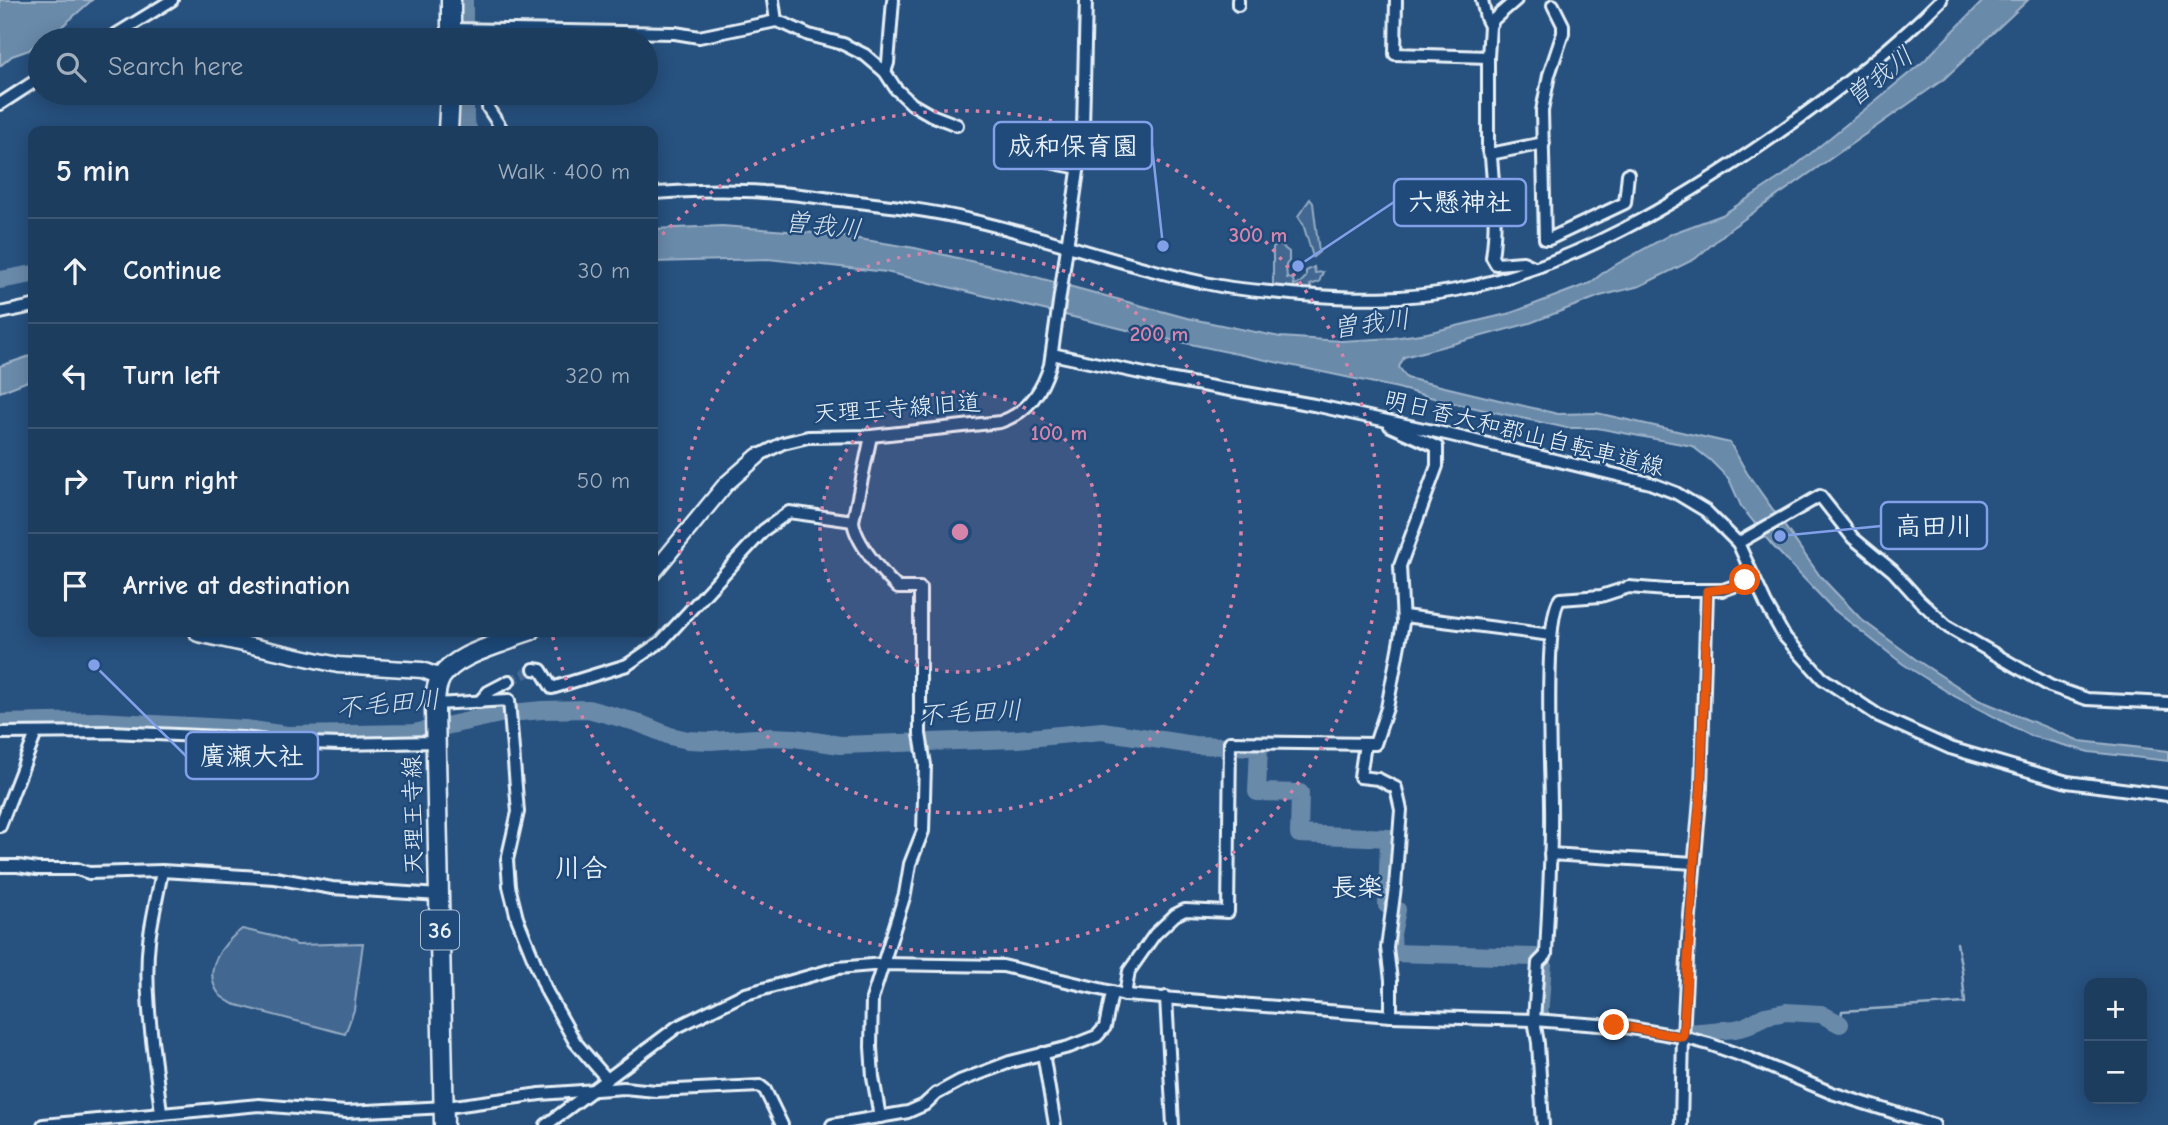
<!DOCTYPE html>
<meta charset="utf-8">
<style>
:root{--surface:#1d3d5f;--page:#254465;--text:#f1f3f6;--muted:#a0aebd;--line:#3b5674}
body{margin:0;font-family:"Comic Neue","Klee One",sans-serif;background:var(--page);color:var(--text)}
.controls{position:absolute;right:21px;bottom:21px;display:grid;overflow:hidden;border-radius:14px;box-shadow:0 4px 18px #0003}
.controls button{width:63px;height:63px;display:grid;place-items:center;padding:0;border:0;border-bottom:2px solid var(--line);background:var(--surface);color:var(--text);font:35px sans-serif}
.stop{position:absolute;width:21px;height:21px;margin:-16px;border:5px solid #ea580c;border-radius:50%;background:#fff}
.stop.end{background:#ea580c;border-color:#fff;box-shadow:0 2px 7px #0008}
.list{margin:0;padding:0;list-style:none}
h2{display:flex;justify-content:space-between;align-items:center;height:91px;margin:0;padding:0 28px;font-size:30px}
h2 small{font-size:23px;font-weight:400;color:var(--muted)}
.list li{display:grid;grid-template-columns:46px 1fr auto;gap:21px;align-items:center;box-sizing:border-box;height:105px;padding:0 28px;border-top:2px solid var(--line)}
.list b{display:block;font-size:26px;white-space:nowrap}
.list em{font-size:23px;font-style:normal;color:var(--muted)}
.icon{flex:none;width:38px;height:38px;fill:none;stroke:currentColor;stroke-width:2;stroke-linecap:round;stroke-linejoin:round}
.map{position:relative;flex:none;width:2168px;height:1125px;overflow:hidden}
.search{position:absolute;background:var(--surface);box-shadow:0 4px 18px #0003;left:28px;top:28px;width:630px;height:77px;display:flex;align-items:center;gap:18px;box-sizing:border-box;padding:0 24px;border-radius:38px;color:var(--muted);font-size:26px}
.panel{position:absolute;background:var(--surface);box-shadow:0 4px 18px #0003;left:28px;top:126px;width:630px;height:511px;border-radius:14px}
.map>svg:first-child{display:block}
.green{fill:#436891;stroke:#96acc4;stroke-width:2}
.water{fill:#6b8aaa;stroke:#9db3c9;stroke-width:2}
.lines{fill:none;stroke-linecap:round;stroke-linejoin:round}
.stream{stroke:#9db3c9;stroke-width:2.5}
.river{stroke:#6b8aaa;stroke-width:18}
.minor-tunnel{stroke:#446991;stroke-width:10;stroke-dasharray:10 5;stroke-linecap:butt}
.minor-casing{stroke:#e8f1f8;stroke-width:16}
.tertiary-casing{stroke:#e8f1f8;stroke-width:19}
.primary-casing{stroke:#e8f1f8;stroke-width:23}
.minor{stroke:#1f4a7a;stroke-width:10}
.tertiary{stroke:#1f4a7a;stroke-width:14}
.primary{stroke:#1f4a7a;stroke-width:18}
.route{stroke:#ea580c;stroke-width:9}
.ring{fill:none;stroke:#d584aa;stroke-width:3.5;stroke-dasharray:3.5 7}
.labels{text-anchor:middle;stroke-width:5;stroke-linejoin:round;paint-order:stroke}
.shield{fill:#1f4a7a;stroke:#acbfd2;stroke-width:2}
.shield-label{font-size:23px;font-weight:bold;fill:#e8f1f8}
.street-label{font-size:24px;fill:#e8f1f8;stroke:#1f4a7a}
.water-label{font-size:26px;font-style:italic;fill:#d5e2ec;stroke:#1f4a7a}
.neighbourhood-label{font-size:26px;font-weight:bold;fill:#e8f1f8;stroke:#1f4a7a}
.centre{fill:#d584aa;stroke:#1f4a7a;stroke-width:3.5}
.ring-label{font-size:21px;text-anchor:middle;font-weight:bold;fill:#d584aa;stroke:#1f4a7a;stroke-width:5;stroke-linejoin:round;paint-order:stroke}
.leader{fill:none;stroke:#82a0e8;stroke-width:2.5}
.callout-dot{fill:#82a0e8;stroke:#1f4a7a;stroke-width:2.5}
.callout{fill:#1f4a7a;stroke:#82a0e8;stroke-width:2.5}
.callout-label{font-size:26px;text-anchor:middle;font-weight:bold;fill:#e8f1f8}
</style>
<div class="map">
<svg width="2168" height="1125" viewBox="0 0 2168 1125">
<rect width="100%" height="100%" fill="#27517f"/>
<filter id="ink" filterUnits="userSpaceOnUse"><feTurbulence type="fractalNoise" baseFrequency=".0143" numOctaves="2"/><feDisplacementMap in="SourceGraphic" scale="14" xChannelSelector="R" yChannelSelector="G"/><feConvolveMatrix kernelMatrix="1 2 1 2 8 2 1 2 1" color-interpolation-filters="sRGB"/></filter>
<g filter="url(#ink)">
<g class="green">
<polygon points="1310,199 1313,203 1319,252 1313,257 1303,224 1298,216"/>
<polygon points="1279,244 1289,252 1289,261 1286,265 1287,278 1293,279 1294,285 1300,283 1306,277 1306,271 1314,267 1315,273 1323,272 1319,282 1310,285 1313,292 1273,289 1273,248"/>
<path d="M242,929L277,937L297,945L363,943L354,1010L345,1034L233,1004C228,1001 222,998 219,994C201,970 223,943 242,929Z"/>
</g>
<g class="water">
<polygon points="0,0 92,0 57,31 40,40 29,50 12,56 0,66"/>
<polygon points="1984,0 2028,0 1944,79 1730,229 1695,259 1640,286 1600,296 1530,323 1404,357 1399,367 1407,378 1558,414 1597,413 1730,443 1747,473 1820,576 1862,620 1918,661 1979,700 2080,741 2168,751 2168,761 2089,752 2031,736 1954,696 1903,664 1833,609 1772,545 1741,506 1729,479 1710,460 1692,446 1597,428 1567,428 1448,402 1398,388 1152,336 886,272 768,259 653,262 653,229 722,226 828,234 915,248 1017,272 1187,318 1280,337 1342,341 1393,338 1427,333 1511,313 1590,283 1608,269 1673,233 1722,215 1784,175 1869,106 1924,61"/>
<polygon points="33,355 33,379 0,392 0,366"/>
</g>
<g class="lines">
<polyline class="stream" points="1840,1024 1842,1011 1965,1003 1962,971 1957,943"/>
<g class="river">
<polyline points="464,0 464,40"/>
<polyline points="465,93 465,122 469,131"/>
<polyline points="0,280 33,274"/>
<polyline points="0,723 98,721 245,729 287,735 414,733 500,714 542,710 588,709 636,722 670,736 688,740 710,741 771,737 795,738 840,745 1017,739 1102,731 1194,745 1259,747 1257,792 1300,793 1299,834 1389,838 1387,905 1397,910 1392,934 1393,953 1537,957 1543,963 1539,1016"/>
<polyline points="1688,1033 1735,1029 1744,1027 1765,1016 1786,1012 1821,1014 1840,1024"/>
</g>
<polyline class="minor-tunnel" points="509,681 534,669"/>
<g class="minor-casing">
<g id="minor">
<polyline points="773,0 776,21"/>
<polyline points="1238,0 1238,5"/>
<polyline points="1396,0 1395,54 1488,57"/>
<path d="M1482,0L1486,18L1490,26L1488,57V151L1491,157C1494,191 1497,224 1492,257L1496,264L1523,262L1534,267"/>
<polyline points="1553,5 1563,25 1563,33 1549,75 1542,111 1545,239 1549,239 1625,203 1628,174"/>
<polyline points="1490,26 1494,19 1516,0"/>
<polyline points="451,29 675,33 699,37 776,21 785,24 809,35 843,44 865,55 885,72 896,89 912,104 931,115 957,125"/>
<polyline points="107,40 172,0"/>
<polyline points="885,72 888,63 893,0"/>
<polyline points="488,93 488,108 503,131"/>
<polyline points="0,104 40,78"/>
<polyline points="1007,142 1054,163 1079,168"/>
<polyline points="1490,154 1544,143"/>
<path d="M653,193C690,191 727,189 764,192C790,193 815,197 840,200C884,205 929,210 971,220C1055,239 1136,270 1220,286C1248,291 1275,292 1303,295C1355,299 1405,300 1456,290C1572,267 1678,203 1774,136C1833,95 1890,51 1941,0"/>
<polyline points="0,313 33,306"/>
<polyline points="1052,354 1168,379 1314,405 1451,435 1650,483 1676,493 1706,511 1738,543 1766,604 1784,636 1822,678 1879,716 1950,748 2067,782 2168,795"/>
<path d="M871,436L853,521C855,542 883,574 898,588H920V734L925,765L923,831L910,864L905,894L872,999L871,1047L873,1077L880,1117"/>
<path d="M758,456L783,443L808,437L871,436L1000,422C1027,413 1042,392 1050,365L1078,171L1083,128L1086,0"/>
<polyline points="1738,543 1820,496 1853,538 1893,571 1920,601 1948,627 2050,686 2087,699 2168,703"/>
<polyline points="1404,616 1551,635"/>
<polyline points="534,669 541,670 552,688 627,665 662,641 764,530 789,512 853,521"/>
<polyline points="479,702 488,692 509,681"/>
<polyline points="435,704 509,700 518,812 507,860 509,886 517,918 547,992 575,1042 607,1079"/>
<polyline points="0,733 111,732 243,738 276,742 341,744 436,742"/>
<polyline points="1365,744 1360,777 1378,779 1396,788 1401,810 1395,887 1387,948 1391,980 1391,1016"/>
<polyline points="0,826 36,733"/>
<polyline points="1550,854 1694,863"/>
<polyline points="0,866 18,866 37,869 77,869 89,873 162,871 275,878 332,888 439,895"/>
<polyline points="1125,995 1129,971 1155,934 1175,915 1185,910 1228,912 1230,742 1375,744 1387,708 1403,623 1400,566 1437,466 1437,447 1390,426"/>
<polyline points="1166,997 1173,1125"/>
<polyline points="1043,1053 1055,1125"/>
<path d="M161,1113C155,1056 143,997 149,941C152,917 158,894 162,871"/>
<polyline points="43,1125 259,1105 346,1112 447,1107 540,1094 624,1088 656,1091 760,1086 765,1090 782,1125"/>
<polyline points="546,1125 677,1027 742,995 838,968 883,964 1003,966 1125,995 1391,1016 1534,1020 1625,1027 1683,1037 1709,1044 1751,1059 1832,1093 1934,1125"/>
<polyline points="832,1125 908,1112 924,1105 936,1094 960,1081 1010,1062 1069,1047 1097,1036 1105,1027 1112,993"/>
<path d="M1543,1125L1538,1043L1534,1020L1538,963L1546,955C1548,905 1552,855 1551,805C1551,772 1543,619 1560,599L1601,596L1629,587L1666,590H1723L1737,585L1745,580L1748,565"/>
<polyline points="1681,1125 1683,1037 1688,939 1701,788 1707,591"/>
</g>
</g>
<g class="tertiary-casing">
<g id="tertiary">
<polyline points="653,573 726,484 758,456"/>
<polyline points="198,634 338,665 422,670 441,677"/>
<polyline points="511,639 532,632"/>
</g>
</g>
<g class="primary-casing">
<g id="primary">
<polyline points="451,0 451,40"/>
<polyline points="448,131 450,93"/>
<path d="M444,1125L435,711C435,700 435,687 441,677C456,656 488,648 511,639L509,632"/>
</g>
</g>
<use href="#minor" class="minor"/>
<use href="#tertiary" class="tertiary"/>
<use href="#primary" class="primary"/>
</g>
</g>
<g class="lines" filter="url(#ink)">
<polyline class="route" points="1614,1025 1683,1037 1694,863 1701,788 1707,591 1730,588 1745,580"/>
</g>
<circle cx="960" cy="532" r="140" fill="#d584aa" fill-opacity=".12"/>
<g class="ring">
<circle cx="960" cy="532" r="140"/>
<circle cx="960" cy="532" r="281"/>
<path d="M655 242A421 421 0 1 1 552 634"/>
</g>
<g class="labels">
<rect class="shield" x="421" y="910.5" width="38" height="39" rx="5"/>
<g class="shield-label">
<text x="440" y="938">36</text>
</g>
<g class="street-label">
<text transform="translate(897 408) rotate(-4)" y="8">天理王寺線旧道</text>
<text transform="translate(1524 433) rotate(14)" y="8">明日香大和郡山自転車道線</text>
<text transform="translate(413 815) rotate(-91)" y="8">天理王寺線</text>
</g>
<g class="water-label">
<text transform="translate(1879 76) rotate(-38)" y="9">曽我川</text>
<text transform="translate(823 225) rotate(6)" y="9">曽我川</text>
<text transform="translate(1371 323) rotate(-7)" y="9">曽我川</text>
<text transform="translate(388 703) rotate(-5)" y="9">不毛田川</text>
<text transform="translate(970 712) rotate(-3)" y="9">不毛田川</text>
</g>
<g class="neighbourhood-label">
<text x="581" y="877">川合</text>
<text x="1357" y="896">長楽</text>
</g>
</g>
<circle cx="960" cy="532" r="10" class="centre"/>
<g class="ring-label">
<text x="1258" y="242">300 m</text>
<text x="1159" y="341">200 m</text>
<text x="1059" y="440">100 m</text>
</g>
<path class="leader" d="M1163 246L1152 146M1298 266L1394 202M1780 536L1881 526M94 665L186 756"/>
<g class="callout-dot">
<circle cx="1163" cy="246" r="7"/>
<circle cx="1298" cy="266" r="7"/>
<circle cx="1780" cy="536" r="7"/>
<circle cx="94" cy="665" r="7"/>
</g>
<g class="callout">
<rect x="994" y="122" width="158" height="47" rx="7"/>
<rect x="1394" y="179" width="132" height="47" rx="7"/>
<rect x="1881" y="502" width="106" height="47" rx="7"/>
<rect x="186" y="732" width="132" height="47" rx="7"/>
</g>
<g class="callout-label">
<text x="1073" y="155">成和保育園</text>
<text x="1460" y="211">六懸神社</text>
<text x="1934" y="535">高田川</text>
<text x="252" y="765">廣瀬大社</text>
</g>
</svg>
<div class="controls">
<button>+</button>
<button>−</button>
</div>
<div class="stop" style="left:1745px;top:580px"></div>
<div class="stop end" style="left:1614px;top:1025px"></div>
<div class="search"><svg class="icon" aria-label="search" viewBox="0 0 24 24"><circle cx="10" cy="10" r="6"/><path d="M15 15l6 6"/></svg>Search here</div>
<section class="panel">
<h2>5 min<small>Walk · 400 m</small></h2>
<ul class="list">
<li><svg class="icon" aria-label="ahead" viewBox="0 0 24 24"><path d="M12 20V5M6 11l6-6 6 6"/></svg><div><b>Continue</b></div><em>30 m</em></li>
<li><svg class="icon" aria-label="left" viewBox="0 0 24 24"><path d="M17 20v-9H6M10 6l-5 5 5 5"/></svg><div><b>Turn left</b></div><em>320 m</em></li>
<li><svg class="icon" aria-label="right" viewBox="0 0 24 24"><path d="M7 20v-9h11M14 6l5 5-5 5"/></svg><div><b>Turn right</b></div><em>50 m</em></li>
<li><svg class="icon" aria-label="arrive" viewBox="0 0 24 24"><path d="M6 21V4h12l-3 4 3 4H6"/></svg><div><b>Arrive at destination</b></div></li>
</ul>
</section>
</div>
